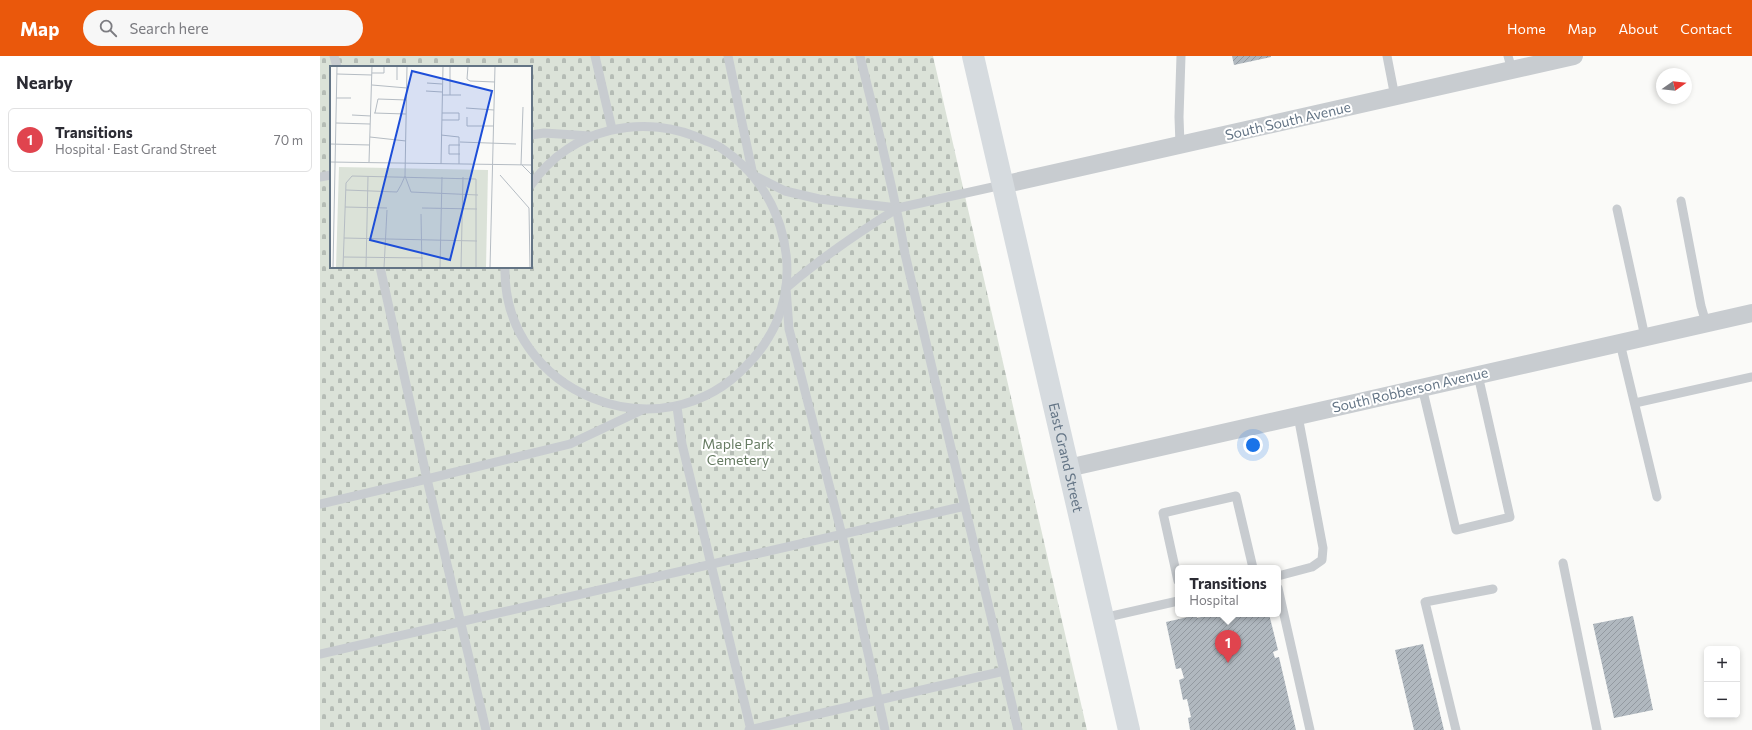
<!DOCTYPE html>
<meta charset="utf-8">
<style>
:root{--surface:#fff;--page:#f7f7f7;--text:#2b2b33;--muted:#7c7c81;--line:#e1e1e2;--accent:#ea580c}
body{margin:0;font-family:Commissioner,sans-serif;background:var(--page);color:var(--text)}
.controls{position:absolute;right:12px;bottom:12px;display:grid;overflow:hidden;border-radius:6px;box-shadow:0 2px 6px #0003}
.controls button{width:36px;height:36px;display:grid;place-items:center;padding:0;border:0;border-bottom:1px solid var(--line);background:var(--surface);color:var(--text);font:20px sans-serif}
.compass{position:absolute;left:1336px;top:12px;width:36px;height:36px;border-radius:50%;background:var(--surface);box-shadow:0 2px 6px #0003;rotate:76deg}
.you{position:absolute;left:933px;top:389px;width:14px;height:14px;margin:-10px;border:3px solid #fff;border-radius:50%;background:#1a73e8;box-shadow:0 0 0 6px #1a73e833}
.badge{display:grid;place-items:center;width:26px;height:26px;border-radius:50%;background:var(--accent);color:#fff;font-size:13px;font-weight:700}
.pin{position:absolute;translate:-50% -33px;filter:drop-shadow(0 1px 2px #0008)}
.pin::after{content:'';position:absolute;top:21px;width:14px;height:12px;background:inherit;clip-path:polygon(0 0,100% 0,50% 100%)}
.popup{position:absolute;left:855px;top:509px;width:106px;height:52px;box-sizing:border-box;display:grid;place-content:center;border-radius:6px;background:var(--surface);filter:drop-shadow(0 1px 3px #0005);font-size:13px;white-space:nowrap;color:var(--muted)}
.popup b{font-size:15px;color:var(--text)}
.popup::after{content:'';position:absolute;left:50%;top:100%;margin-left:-8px;border:8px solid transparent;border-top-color:var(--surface)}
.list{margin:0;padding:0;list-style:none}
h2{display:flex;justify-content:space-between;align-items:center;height:52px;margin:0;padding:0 16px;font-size:17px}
h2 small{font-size:13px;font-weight:400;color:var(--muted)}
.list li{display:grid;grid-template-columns:26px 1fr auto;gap:12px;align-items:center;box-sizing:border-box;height:64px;margin:0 8px 8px;padding:0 8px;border:1px solid var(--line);border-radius:6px}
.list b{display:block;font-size:15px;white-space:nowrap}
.list p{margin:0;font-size:13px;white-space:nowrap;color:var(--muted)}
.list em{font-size:13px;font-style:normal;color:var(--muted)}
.icon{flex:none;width:22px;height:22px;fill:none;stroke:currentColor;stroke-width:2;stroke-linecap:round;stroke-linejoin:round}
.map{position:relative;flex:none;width:1432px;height:674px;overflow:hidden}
header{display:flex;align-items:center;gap:24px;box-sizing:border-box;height:56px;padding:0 20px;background:var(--accent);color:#fff}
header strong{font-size:19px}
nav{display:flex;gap:22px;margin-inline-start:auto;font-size:14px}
.search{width:280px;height:36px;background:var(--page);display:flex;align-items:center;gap:10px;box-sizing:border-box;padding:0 14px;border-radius:22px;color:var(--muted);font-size:15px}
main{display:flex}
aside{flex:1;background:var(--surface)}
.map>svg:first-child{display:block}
.cemetery{fill:url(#cemetery-stones);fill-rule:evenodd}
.building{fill:url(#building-hatch)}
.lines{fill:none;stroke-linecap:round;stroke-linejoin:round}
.lane{stroke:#c8ccd0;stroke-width:9}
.street{stroke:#c8ccd0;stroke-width:18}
.secondary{stroke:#d6dbdf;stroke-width:22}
.labels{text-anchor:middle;stroke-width:4;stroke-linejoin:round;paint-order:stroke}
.street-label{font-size:14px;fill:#637485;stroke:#fff}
.park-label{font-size:14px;fill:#667b62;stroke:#fff}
.inset-road{fill:none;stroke:#b5bcc3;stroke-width:1}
.view{fill:#1d4ed8;fill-opacity:0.15;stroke:#1d4ed8;stroke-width:2}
.inset-edge{fill:none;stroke:#637485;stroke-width:2}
</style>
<header>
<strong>Map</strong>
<div class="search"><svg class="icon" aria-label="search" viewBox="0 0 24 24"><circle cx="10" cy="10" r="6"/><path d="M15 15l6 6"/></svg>Search here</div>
<nav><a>Home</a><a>Map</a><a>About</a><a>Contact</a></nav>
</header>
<main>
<aside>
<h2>Nearby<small></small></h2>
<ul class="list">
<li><span class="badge" style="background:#e0444e">1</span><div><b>Transitions</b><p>Hospital · East Grand Street</p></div><em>70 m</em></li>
</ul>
</aside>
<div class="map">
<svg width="1432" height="674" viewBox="0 0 1432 674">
<defs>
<pattern id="cemetery-stones" width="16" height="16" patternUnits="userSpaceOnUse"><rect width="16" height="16" fill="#dbe2d8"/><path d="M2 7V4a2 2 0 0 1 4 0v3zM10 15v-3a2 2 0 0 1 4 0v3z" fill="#b5bcb5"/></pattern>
<pattern id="building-hatch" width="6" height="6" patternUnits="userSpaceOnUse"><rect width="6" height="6" fill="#b0b8bf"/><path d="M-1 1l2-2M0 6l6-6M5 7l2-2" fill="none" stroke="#939aa1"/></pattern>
</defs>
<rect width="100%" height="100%" fill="#fafaf8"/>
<path class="cemetery" d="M0,0H613L767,674H0ZM11,11H211V211H11Z"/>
<g class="building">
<polygon points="912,0 951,0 951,1 914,9"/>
<polygon points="895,558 901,558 902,561 917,558 949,558 958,594 953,596 955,602 959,601 976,674 870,674 868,662 871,661 867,643 863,644 859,624 864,622 861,612 856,613 846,566 877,559 877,562"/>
<polygon points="1313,560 1333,654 1294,662 1273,568"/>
<polygon points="1103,588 1124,674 1094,674 1075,594"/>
</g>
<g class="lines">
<g class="lane">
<polyline points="14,0 17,11"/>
<polyline points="275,0 292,73"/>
<polyline points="408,0 433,119 465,135 499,143 578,152 682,129"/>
<path d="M540,0C556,66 574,132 585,198L698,674"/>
<polyline points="1067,0 1075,41"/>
<polyline points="1188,0 1192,14"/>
<polyline points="211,79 224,77 270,80"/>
<polyline points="860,89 859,61 861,0"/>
<polyline points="0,121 11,119"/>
<polyline points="1361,145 1381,250 1386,267"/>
<polyline points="1297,153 1325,281"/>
<polyline points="60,211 107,423 166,674"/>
<path d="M185,211C182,338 342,402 428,308C440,296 450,281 457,265C482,203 458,131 404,94C399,90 392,87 386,85C325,55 250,72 211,129"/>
<polyline points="1300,287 1337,441"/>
<polyline points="1102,331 1136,474 1190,461 1158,319"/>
<polyline points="1315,347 1432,321"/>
<polyline points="357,351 362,388 431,674"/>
<polyline points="0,448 107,423 250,388 322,354"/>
<polyline points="1243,507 1277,674"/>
<polyline points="958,520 992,511 1002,504 1003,492 978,360"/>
<polyline points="858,525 843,457 916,440 933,512"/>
<polyline points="958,532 990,674"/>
<polyline points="783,562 858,545"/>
<polyline points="0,598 645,450"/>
<polyline points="429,674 684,615"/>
<path d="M565,674L522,479L469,273L466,232C501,202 539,176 578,152"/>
<polyline points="1136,674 1105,546 1173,533"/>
</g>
<g class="street">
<polyline points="682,129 1254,0"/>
<polyline points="748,412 1432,257"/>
</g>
<path class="secondary" id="s1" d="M653,0L809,674"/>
</g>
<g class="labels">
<g class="street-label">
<text transform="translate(968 65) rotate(-13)" y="5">South South Avenue</text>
<text transform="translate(1090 334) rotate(-13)" y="5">South Robberson Avenue</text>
<text dy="5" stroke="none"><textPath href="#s1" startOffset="412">East Grand Street</textPath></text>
</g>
<g class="park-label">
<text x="418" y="393">Maple Park<tspan x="418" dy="16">Cemetery</tspan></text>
</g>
</g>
<g transform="translate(10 10)">
<rect width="202" height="202" fill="#fafaf8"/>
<path d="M9,101L158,104L156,202H6Z" fill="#dbe2d8"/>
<path class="inset-road" d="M138,0L137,13L140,15L165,16M42,7H54V0M7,8L42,9M67,14V0M97,17L112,18M42,19L77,22M96,25L112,26M112,29H131M120,29V0M6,32H21M136,42L164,44M44,47L76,48M45,47L48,33L77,34M22,49L41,50M137,51V60H164M112,54H129V47H112M6,57L40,58M111,69L129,71V98M40,71L76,75M130,76L186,78M0,78L40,79M130,79H119V88H130M0,96L202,99M39,96L42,0M111,98L113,0M191,99L193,41M192,99L202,109M170,109L199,142L200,202M75,110L81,126L148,129M16,124L67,126L71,119L75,110L77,0M15,141L57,142M92,142L147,143M91,148L92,202M14,172L147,175M14,191L93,192M3,202L7,0M13,202L16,117L22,110L146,113V202M36,202L38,110M54,202L57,144M110,202L112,111M131,202L133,111M160,202L165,0"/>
<path class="view" d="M82,5L162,25L120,194L40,174Z"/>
<rect width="202" height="202" class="inset-edge"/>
</g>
</svg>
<div class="controls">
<button>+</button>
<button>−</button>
</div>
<svg class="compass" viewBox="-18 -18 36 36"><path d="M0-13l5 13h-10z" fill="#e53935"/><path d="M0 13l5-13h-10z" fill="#7c7c81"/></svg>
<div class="you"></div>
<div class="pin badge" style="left:908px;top:607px;background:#e0444e">1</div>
<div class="popup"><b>Transitions</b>Hospital</div>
</div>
</main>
